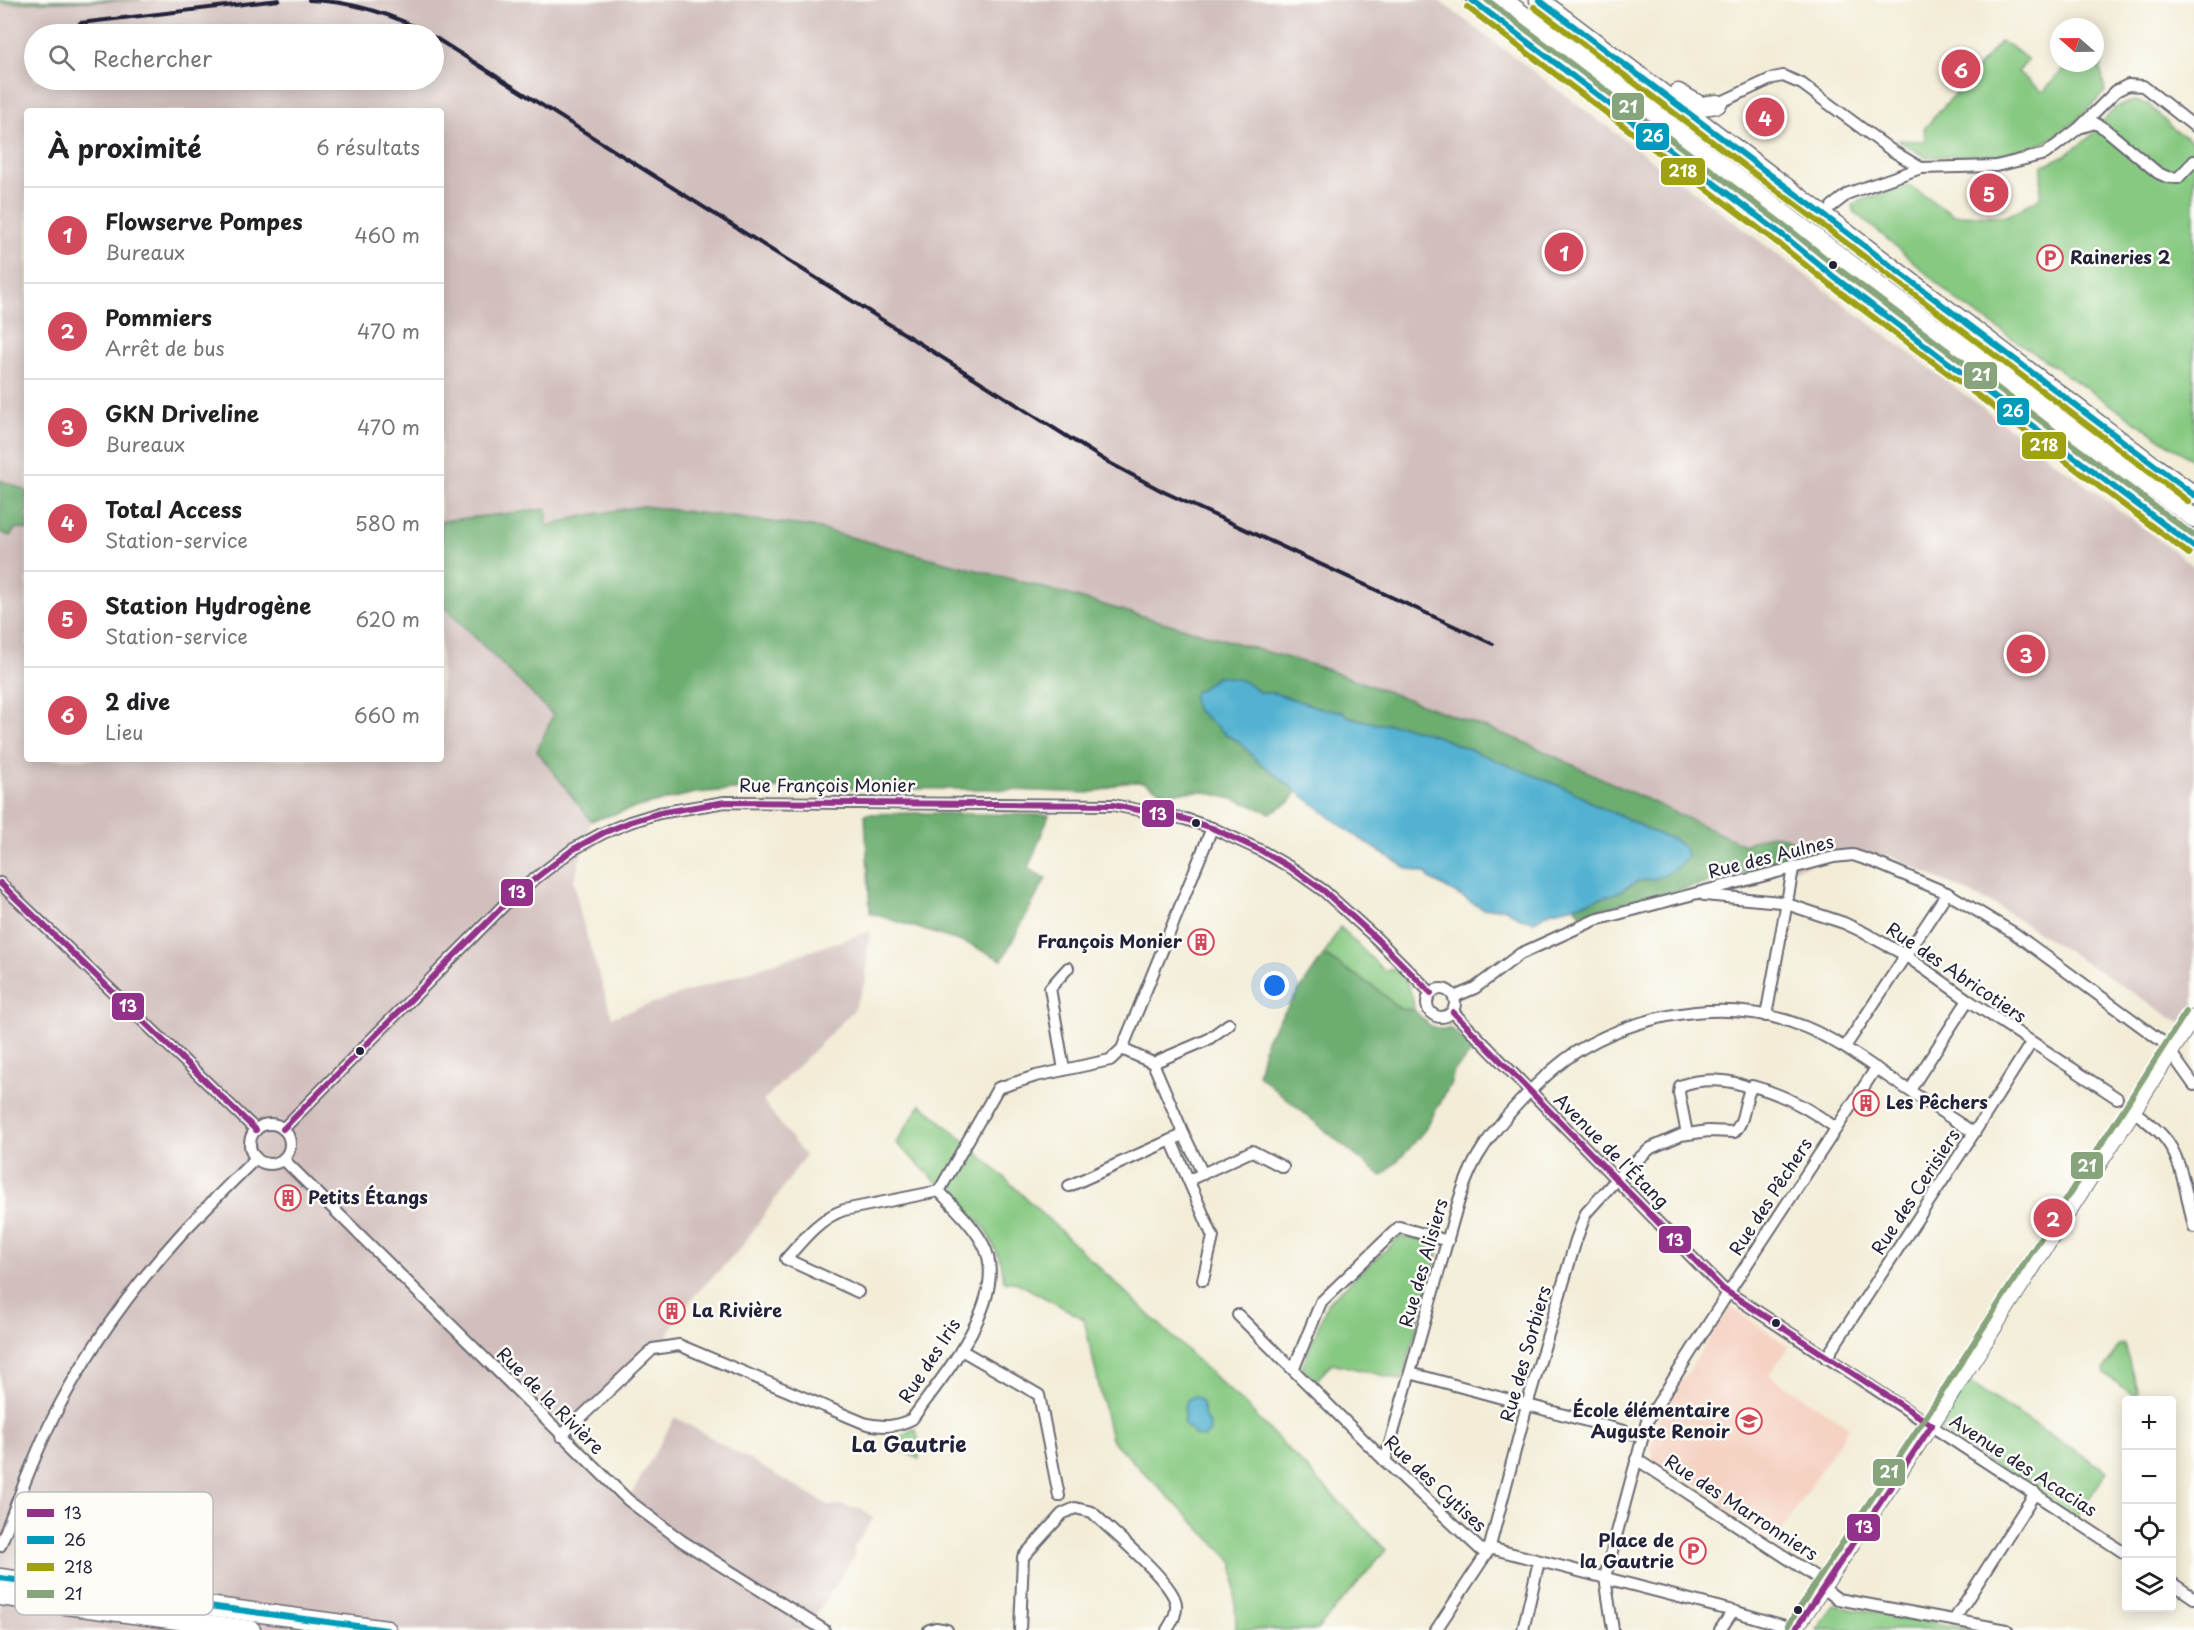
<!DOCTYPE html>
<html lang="fr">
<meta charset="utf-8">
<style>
:root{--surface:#fff;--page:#f6f6f6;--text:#202124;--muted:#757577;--line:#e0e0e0;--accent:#d1495b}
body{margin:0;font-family:"Playpen Sans",sans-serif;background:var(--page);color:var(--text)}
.controls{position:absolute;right:18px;bottom:18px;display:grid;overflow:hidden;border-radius:6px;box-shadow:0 3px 15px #0003}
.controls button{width:54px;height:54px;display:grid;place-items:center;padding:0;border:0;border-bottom:2px solid var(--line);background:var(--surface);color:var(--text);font:30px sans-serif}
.compass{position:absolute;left:2050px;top:18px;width:54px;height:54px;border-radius:50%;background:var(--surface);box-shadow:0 3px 15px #0003;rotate:290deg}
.you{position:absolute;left:1275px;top:986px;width:21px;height:21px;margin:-15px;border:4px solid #fff;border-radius:50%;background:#1a73e8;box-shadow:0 0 0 9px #1a73e833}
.badge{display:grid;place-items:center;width:39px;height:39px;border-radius:50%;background:var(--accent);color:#fff;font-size:20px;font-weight:700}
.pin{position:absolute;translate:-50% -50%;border:3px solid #fff;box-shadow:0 2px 6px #0006}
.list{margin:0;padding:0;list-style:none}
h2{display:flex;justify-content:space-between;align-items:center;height:78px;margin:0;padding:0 24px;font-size:26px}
h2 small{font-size:20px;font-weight:400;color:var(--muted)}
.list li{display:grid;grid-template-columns:39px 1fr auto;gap:18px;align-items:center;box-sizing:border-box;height:96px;padding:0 24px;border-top:2px solid var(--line)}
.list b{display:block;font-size:22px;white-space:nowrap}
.list p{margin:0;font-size:20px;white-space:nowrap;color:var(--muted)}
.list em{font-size:20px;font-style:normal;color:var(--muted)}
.icon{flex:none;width:33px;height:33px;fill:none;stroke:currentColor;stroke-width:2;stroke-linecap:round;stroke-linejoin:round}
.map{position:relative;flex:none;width:2194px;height:1630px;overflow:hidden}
.search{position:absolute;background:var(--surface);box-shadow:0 3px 15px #0003;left:24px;top:24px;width:420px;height:66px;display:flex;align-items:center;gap:15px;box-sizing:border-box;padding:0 21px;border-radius:33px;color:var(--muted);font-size:22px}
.panel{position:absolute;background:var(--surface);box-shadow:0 3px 15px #0003;left:24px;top:108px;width:420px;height:654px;border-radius:6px}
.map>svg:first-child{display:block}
.built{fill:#f5d2c2}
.industrial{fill:#d1bfbd;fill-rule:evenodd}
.green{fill:#86c981;stroke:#54765e;stroke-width:1.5}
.forest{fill:#6cad6f;stroke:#476855;stroke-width:1.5}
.water{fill:#53b2d1;stroke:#3a6a86;stroke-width:1.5}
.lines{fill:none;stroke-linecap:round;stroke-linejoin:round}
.minor-casing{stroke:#6b6972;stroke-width:14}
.tertiary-casing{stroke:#6b6972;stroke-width:16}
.primary-casing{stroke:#6b6972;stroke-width:21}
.trunk-casing{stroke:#6b6972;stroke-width:21}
.minor{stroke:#fff;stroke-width:10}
.tertiary{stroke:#fff;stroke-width:14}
.primary{stroke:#fff;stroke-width:18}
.trunk{stroke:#fff;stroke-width:18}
.rail{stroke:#22223b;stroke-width:4}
.bus-1-casing{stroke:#fdfcf7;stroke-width:10}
.bus-2-casing{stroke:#fdfcf7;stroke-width:10}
.bus-3-casing{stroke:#fdfcf7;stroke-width:10}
.bus-4-casing{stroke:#fdfcf7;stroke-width:10}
.bus-1{stroke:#923189;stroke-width:6}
.bus-2{stroke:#009bb9;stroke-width:6}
.bus-3{stroke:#9ea112;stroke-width:6}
.bus-4{stroke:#88a47c;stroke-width:6}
.bus-dot{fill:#22223b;stroke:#fdfcf7;stroke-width:2}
.labels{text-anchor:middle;stroke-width:5;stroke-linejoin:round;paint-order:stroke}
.poi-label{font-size:18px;font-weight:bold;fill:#22223b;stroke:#fdfcf7;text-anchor:start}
.street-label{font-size:18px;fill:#22223b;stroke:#fdfcf7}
.quarter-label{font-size:21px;font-weight:bold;fill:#22223b;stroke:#fdfcf7}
.key{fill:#fdfcf7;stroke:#bbbbbf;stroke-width:1.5}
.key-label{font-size:16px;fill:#22223b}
.line-badge{stroke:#fdfcf7;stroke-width:2}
.badge-label{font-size:16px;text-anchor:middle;font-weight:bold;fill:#fff}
</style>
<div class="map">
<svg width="2194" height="1630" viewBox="0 0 2194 1630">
<rect width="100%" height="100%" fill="#fdfcf7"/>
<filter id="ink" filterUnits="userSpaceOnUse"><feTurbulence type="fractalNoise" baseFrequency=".0167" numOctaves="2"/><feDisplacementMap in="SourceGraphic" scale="12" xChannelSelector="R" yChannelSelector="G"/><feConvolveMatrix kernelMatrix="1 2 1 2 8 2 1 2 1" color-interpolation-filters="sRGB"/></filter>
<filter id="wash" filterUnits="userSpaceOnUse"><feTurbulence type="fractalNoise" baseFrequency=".008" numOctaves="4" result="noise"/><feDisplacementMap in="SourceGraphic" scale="24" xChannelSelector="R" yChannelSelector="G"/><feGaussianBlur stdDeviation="1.35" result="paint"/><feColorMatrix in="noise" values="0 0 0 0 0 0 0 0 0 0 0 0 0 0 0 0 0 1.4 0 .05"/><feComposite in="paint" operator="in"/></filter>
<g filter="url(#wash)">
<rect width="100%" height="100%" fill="#f3edd8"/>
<polygon class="built" points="1730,1307 1789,1346 1769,1375 1849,1427 1774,1542 1722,1506 1721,1500 1665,1463 1663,1465 1653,1459 1650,1449 1660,1415"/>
<path class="industrial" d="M141,0H1438L2194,566V1005L2182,1024L1997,906L1890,856L1847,855L1793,869L1522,741L1320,667L1034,585L812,527L643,506L583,516L441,554V111H27V759H441V604L553,715L537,751L591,821L574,880L581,917L612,1017L870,931L867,952L866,981L853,1011L763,1101L805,1156L741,1248L693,1297L671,1328L665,1347L653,1349L561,1436L628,1500L675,1417L830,1506L842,1505L862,1510L874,1518L854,1547V1557L812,1621L810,1630H0V3ZM34,34H434V80H34Z"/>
<g class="green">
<polygon points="0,0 141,0 0,3"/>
<polygon points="2000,42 2012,47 2028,60 2018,72 2043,92 2069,63 2095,63 2095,52 2104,52 2101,68 2105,92 2074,123 2044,143 1997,155 1925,157 1899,140 1925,141 1924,129"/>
<polygon points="2134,100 2149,105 2171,127 2194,143 2194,461 1957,301 1898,248 1853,211 1852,205 1862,200 1909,185 1953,215 2007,216 2040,198 2042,166 2065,155 2089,138 2115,108"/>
<path d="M1340,927L1384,971L1396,969C1408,980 1413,994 1414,1010L1400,1009L1377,989L1324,955Z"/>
<polygon points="921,1104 977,1152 1249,1409 1386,1550 1317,1630 1236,1630 1234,1563 1111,1439 1084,1319 1018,1283 1004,1281 1001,1262 986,1229 896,1143"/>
<polygon points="1400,1237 1431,1241 1437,1245 1438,1254 1402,1380 1332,1363 1316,1381 1302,1367 1328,1302"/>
<polygon points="2124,1344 2138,1393 2134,1395 2105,1374 2104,1370 2119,1345"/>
<polygon points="1962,1378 2107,1471 2075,1520 1932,1425"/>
<polygon points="913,1429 916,1430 920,1446 919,1459 893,1447 900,1437"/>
<polygon points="1834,1605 1976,1630 1817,1630"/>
</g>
<g class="forest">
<polygon points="0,480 27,491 27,530 16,528 10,536 0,532"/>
<path d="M643,506L812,527L1034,585L1320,667L1522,741L1744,845C1764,834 1788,828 1801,852L1797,860L1774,867L1580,914L1575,906L1616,893L1638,881L1654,879L1678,867L1673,839L1655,833L1619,815L1602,809L1572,791L1436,736L1400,725L1377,724L1348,717L1341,711L1326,710L1274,693H1260C1254,687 1248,684 1239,681C1210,668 1206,686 1196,709L1228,736L1240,742L1254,758L1297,792L1290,802L1270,813L1240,801L1201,791L1164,793L1144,782H1123L1106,789L1089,793L985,789L757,788L695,793L642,806L591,821L537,751L553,715L444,607L441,610V521L547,509V526L583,516Z"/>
<polygon points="915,813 1049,815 1028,869 1046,878 1002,960 971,945 870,913 865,814"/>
<polygon points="1324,955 1377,989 1399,1009 1414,1010 1429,1025 1439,1029 1451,1029 1475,1049 1454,1071 1451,1083 1426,1128 1409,1149 1382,1176 1362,1161 1258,1075 1266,1039"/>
</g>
<g class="water">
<path d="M1218,676C1233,677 1250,682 1260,693H1274L1326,710L1341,711L1348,717L1377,724L1400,725L1436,736L1572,791L1602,809L1619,815L1655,833L1673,839L1686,850L1687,857L1678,866L1663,876L1654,879L1638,881L1616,893L1571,907L1552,911L1534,921L1520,918L1504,908L1483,909L1430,879L1427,874L1406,868L1351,833L1254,758L1240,742L1228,736L1196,709L1193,698L1195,692C1205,688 1209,682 1218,676Z"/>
<polygon points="1194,1396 1202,1402 1204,1416 1209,1424 1210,1431 1205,1437 1196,1436 1184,1424 1184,1407 1187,1400"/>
</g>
</g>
<g filter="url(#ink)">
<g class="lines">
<g class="minor-casing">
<g id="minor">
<polyline points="1472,0 1789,240 1834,277 2194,547"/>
<polyline points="1717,104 1773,78 1783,76 1802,84 1891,150 1921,168 1996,166 2045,154 2079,128 2116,91 2128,85 2143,86 2194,126"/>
<polyline points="2082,127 2095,123 2105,129 2158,173 2167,177 2178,178 2194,161"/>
<polyline points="1832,206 1849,193 1921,168"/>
<polyline points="0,883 256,1130"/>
<polyline points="1704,895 1781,902 1844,923 1861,931 1905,955 1968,1000 2117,1098"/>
<circle cx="1441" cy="1003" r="14"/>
<polyline points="1454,997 1475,988 1520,954 1595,920 1834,857 1853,855 1874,862 1947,893 2014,933 2164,1043 2194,1085"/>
<polyline points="1453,1012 1723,1289 2126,1554"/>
<polyline points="1766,1016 1793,869"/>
<polyline points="1845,1047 1947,893"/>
<polyline points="1122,1049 1153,1063 1184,1135 1171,1140 1213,1237 1203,1280"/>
<polyline points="1153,1063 1207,1040 1229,1024"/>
<polyline points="1064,1070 1050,988 1068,968"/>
<polyline points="1910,1090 1968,1000"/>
<path d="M2134,1111C2143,1119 2154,1126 2162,1135C2182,1155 2187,1200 2194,1227"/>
<circle cx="270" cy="1144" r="20"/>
<polyline points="283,1129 514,895 572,850 603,833 630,822 659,813 725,802 1113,805 1185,819 1212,828 1260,850 1293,869 1324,891 1377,939 1431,993"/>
<path d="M1687,1134L1679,1093L1680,1086C1700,1078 1732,1078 1751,1089"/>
<polyline points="1184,1135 1203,1174"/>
<polyline points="283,1159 628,1500 682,1541 824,1630"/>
<polyline points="1189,1180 1252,1151 1283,1167"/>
<polyline points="1069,1186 1171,1140"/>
<polyline points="939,1191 998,1088 1036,1076 1110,1060 1122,1049 1212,828"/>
<polyline points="1238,1315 1385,1461 1481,1550 1494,1549 1733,1611 1795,1629"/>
<polyline points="961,1350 1039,1395 1059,1496"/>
<polyline points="1826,1358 1974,1133 2031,1043"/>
<polyline points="1294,1368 1321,1302 1399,1227 1448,1241"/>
<polyline points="1410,1373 1642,1436"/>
<path d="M561,1436L653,1349L679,1345L864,1423C882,1428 896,1427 912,1419C942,1377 1012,1297 983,1244C973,1225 954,1207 939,1191L844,1210C818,1219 803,1240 786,1259L858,1292"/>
<polyline points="1636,1459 1819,1579 1823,1588 1838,1599 2007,1630"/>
<path d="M1385,1461L1456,1210C1462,1190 1469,1169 1481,1151C1502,1117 1551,1065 1586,1046C1652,1010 1734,998 1805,1027C1834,1039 1861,1058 1887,1076C1916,1095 1945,1114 1974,1133"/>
<path d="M0,1546C16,1505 31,1463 50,1424C84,1355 131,1289 182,1233C206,1207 231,1183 256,1158"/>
<polyline points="2172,1583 2194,1598"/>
<polyline points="1954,1620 2035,1493"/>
<polyline points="929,1630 936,1628 947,1630"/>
<path d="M1020,1630L1023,1557L1062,1514L1075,1508L1092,1512C1111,1531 1167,1577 1175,1600C1179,1610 1173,1621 1167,1630"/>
<path d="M1436,1630L1489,1550L1527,1405L1576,1240L1586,1213L1623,1172L1651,1148L1681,1135L1708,1131L1734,1132C1746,1121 1743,1100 1752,1086C1784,1094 1810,1109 1836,1128"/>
<polyline points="1523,1630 1539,1561"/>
<polyline points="1613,1630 1605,1577 1647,1421 1728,1293 1876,1068"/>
<polyline points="1720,1630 1733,1611"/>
</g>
</g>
<g class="tertiary-casing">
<polyline id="tertiary" points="1795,1630 1941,1411 2194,1017"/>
</g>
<g class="primary-casing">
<g id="primary">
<polyline points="0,1578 387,1630"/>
<polyline points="0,1596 251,1630"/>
</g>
</g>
<g class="trunk-casing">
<g id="trunk">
<polyline points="1503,0 1888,293 2194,518"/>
<polyline points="1539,0 2155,467 2194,495"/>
<polyline points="1678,93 1701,106 1717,104"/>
</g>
</g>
<use href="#minor" class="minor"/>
<use href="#tertiary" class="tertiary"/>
<use href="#primary" class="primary"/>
<use href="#trunk" class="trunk"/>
<g class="rail">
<path d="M309,0C350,1 393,14 429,34"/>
<polyline points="80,23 279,0"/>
<polyline points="434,37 1106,461 1164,492 1493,644"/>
</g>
<g class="bus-1-casing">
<g id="bus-1">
<polyline points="0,883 256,1130"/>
<polyline points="1453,1012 1723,1289 1932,1425"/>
<polyline points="283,1129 514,895 572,850 603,833 630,822 659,813 725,802 1113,805 1185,819 1212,828 1260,850 1293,869 1324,891 1377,939 1431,993"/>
<polyline points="1795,1630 1932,1425"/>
</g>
</g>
<g class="bus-2-casing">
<g id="bus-2">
<polyline points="1472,0 1789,240 1834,277 2194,547"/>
<polyline points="1539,0 2194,495"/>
<polyline points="0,1578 387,1630"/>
</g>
</g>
<g class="bus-3-casing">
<g id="bus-3">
<polyline points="1467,7 1783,247 1829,284 2189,554"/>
<polyline points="1534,7 2189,502"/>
</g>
</g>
<g class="bus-4-casing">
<g id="bus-4">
<polyline points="1487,0 1794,233 1840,270 2194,536"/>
<polyline points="1788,1625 1933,1406 2186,1012"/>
</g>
</g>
<use href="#bus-1" class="bus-1"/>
<use href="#bus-2" class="bus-2"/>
<use href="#bus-3" class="bus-3"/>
<use href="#bus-4" class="bus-4"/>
</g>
</g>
<defs>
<g id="parking-ring" transform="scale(1.35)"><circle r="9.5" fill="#fdfcf7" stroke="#d1495b" stroke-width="1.5"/><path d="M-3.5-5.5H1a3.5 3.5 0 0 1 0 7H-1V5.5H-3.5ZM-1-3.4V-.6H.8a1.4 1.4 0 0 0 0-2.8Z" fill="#d1495b"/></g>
<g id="building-ring" transform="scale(1.35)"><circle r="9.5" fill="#fdfcf7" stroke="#d1495b" stroke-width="1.5"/><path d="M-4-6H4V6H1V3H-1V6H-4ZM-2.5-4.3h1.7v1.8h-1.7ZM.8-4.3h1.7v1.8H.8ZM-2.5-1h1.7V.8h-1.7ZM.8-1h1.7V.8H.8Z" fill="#d1495b"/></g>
<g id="school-ring" transform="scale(1.35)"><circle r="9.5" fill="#fdfcf7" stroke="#d1495b" stroke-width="1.5"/><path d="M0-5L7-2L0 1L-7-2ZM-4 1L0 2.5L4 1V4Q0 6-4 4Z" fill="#d1495b"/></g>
</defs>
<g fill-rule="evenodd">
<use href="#parking-ring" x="2050" y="258"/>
<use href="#building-ring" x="1201" y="942"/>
<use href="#building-ring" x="1866" y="1103"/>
<use href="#building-ring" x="288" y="1198"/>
<use href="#building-ring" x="672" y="1311"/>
<use href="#school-ring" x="1749" y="1421"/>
<use href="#parking-ring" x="1693" y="1551"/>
</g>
<g class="bus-dot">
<circle cx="1833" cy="265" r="5"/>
<circle cx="1196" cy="823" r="5"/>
<circle cx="360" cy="1051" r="5"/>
<circle cx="1776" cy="1323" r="5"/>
<circle cx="1798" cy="1610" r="5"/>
</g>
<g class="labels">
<g class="poi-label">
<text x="2070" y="264">Raineries 2</text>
<text x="1182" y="948" text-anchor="end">François Monier</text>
<text x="1886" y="1109">Les Pêchers</text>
<text x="308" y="1204">Petits Étangs</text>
<text x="692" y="1317">La Rivière</text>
<text x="1730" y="1417" text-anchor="end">École élémentaire<tspan x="1730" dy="21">Auguste Renoir</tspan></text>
<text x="1674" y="1547" text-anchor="end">Place de<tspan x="1674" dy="21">la Gautrie</tspan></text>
</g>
<g class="street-label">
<text x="827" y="792">Rue François Monier</text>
<text transform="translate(1771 857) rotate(-14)" y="6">Rue des Aulnes</text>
<text transform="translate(1956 973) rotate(34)" y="6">Rue des Abricotiers</text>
<text transform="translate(1611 1151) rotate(45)" y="6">Avenue de l'Étang</text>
<text transform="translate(1916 1192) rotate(-57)" y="6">Rue des Cerisiers</text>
<text transform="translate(1771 1197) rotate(-57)" y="6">Rue des Pêchers</text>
<text transform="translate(1424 1263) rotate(-74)" y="6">Rue des Alisiers</text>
<text transform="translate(1526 1354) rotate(-74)" y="6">Rue des Sorbiers</text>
<text transform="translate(930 1361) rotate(-57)" y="6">Rue des Iris</text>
<text transform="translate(550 1401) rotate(45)" y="6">Rue de la Rivière</text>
<text transform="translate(2023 1466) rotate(33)" y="6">Avenue des Acacias</text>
<text transform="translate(1435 1484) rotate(43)" y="6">Rue des Cytises</text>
<text transform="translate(1741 1508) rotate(33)" y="6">Rue des Marronniers</text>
</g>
<g class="quarter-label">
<text x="909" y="1452">La Gautrie</text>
</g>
</g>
<rect x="15" y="1492" width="198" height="123" rx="9" class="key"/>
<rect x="27" y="1509" width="27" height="8" fill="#923189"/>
<rect x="27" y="1536" width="27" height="8" fill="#009bb9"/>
<rect x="27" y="1563" width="27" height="8" fill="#9ea112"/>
<rect x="27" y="1590" width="27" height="8" fill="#88a47c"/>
<g class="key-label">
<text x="64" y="1519">13</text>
<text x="64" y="1546">26</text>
<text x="64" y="1573">218</text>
<text x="64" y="1600">21</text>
</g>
<g class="line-badge">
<rect x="1611" y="92" width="34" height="29" rx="6" fill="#88a47c"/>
<rect x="1635" y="122" width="35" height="29" rx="6" fill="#009bb9"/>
<rect x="1660" y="157" width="46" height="29" rx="6" fill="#9ea112"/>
<rect x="1963" y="361" width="35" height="29" rx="6" fill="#88a47c"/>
<rect x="1996" y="397" width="34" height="29" rx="6" fill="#009bb9"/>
<rect x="2021" y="431" width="46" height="29" rx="6" fill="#9ea112"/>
<rect x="1141" y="799" width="34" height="29" rx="6" fill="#923189"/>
<rect x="500" y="878" width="34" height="29" rx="6" fill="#923189"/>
<rect x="111" y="992" width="34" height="29" rx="6" fill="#923189"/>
<rect x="2070" y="1151" width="34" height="29" rx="6" fill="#88a47c"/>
<rect x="1658" y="1225" width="34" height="29" rx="6" fill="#923189"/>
<rect x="1872" y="1458" width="34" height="29" rx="6" fill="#88a47c"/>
<rect x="1846" y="1513" width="35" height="29" rx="6" fill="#923189"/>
</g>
<g class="badge-label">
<text x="1628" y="113">21</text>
<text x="1653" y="142">26</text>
<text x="1683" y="177">218</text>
<text x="1981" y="381">21</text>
<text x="2013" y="417">26</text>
<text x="2044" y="451">218</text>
<text x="1158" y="820">13</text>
<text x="517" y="898">13</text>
<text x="128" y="1012">13</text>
<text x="2087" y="1172">21</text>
<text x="1675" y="1246">13</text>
<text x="1889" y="1478">21</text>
<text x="1864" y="1533">13</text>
</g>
</svg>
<div class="controls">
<button>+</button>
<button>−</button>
<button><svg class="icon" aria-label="locate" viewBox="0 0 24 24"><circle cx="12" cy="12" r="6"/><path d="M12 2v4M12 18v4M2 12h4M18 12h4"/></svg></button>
<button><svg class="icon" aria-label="layers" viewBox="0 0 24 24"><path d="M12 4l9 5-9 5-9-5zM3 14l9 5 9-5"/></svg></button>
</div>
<svg class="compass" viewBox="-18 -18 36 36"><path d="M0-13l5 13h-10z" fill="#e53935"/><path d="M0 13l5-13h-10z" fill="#757577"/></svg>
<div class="you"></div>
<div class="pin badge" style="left:1564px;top:252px">1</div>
<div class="pin badge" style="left:2053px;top:1218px">2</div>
<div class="pin badge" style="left:2026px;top:654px">3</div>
<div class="pin badge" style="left:1765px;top:117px">4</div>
<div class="pin badge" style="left:1989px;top:193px">5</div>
<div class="pin badge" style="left:1961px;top:69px">6</div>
<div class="search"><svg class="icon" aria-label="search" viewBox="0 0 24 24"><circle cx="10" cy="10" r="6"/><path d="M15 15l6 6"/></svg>Rechercher</div>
<section class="panel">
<h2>À proximité<small>6 résultats</small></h2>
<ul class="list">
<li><span class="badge">1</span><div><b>Flowserve Pompes</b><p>Bureaux</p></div><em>460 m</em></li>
<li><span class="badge">2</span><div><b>Pommiers</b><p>Arrêt de bus</p></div><em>470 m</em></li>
<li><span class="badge">3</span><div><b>GKN Driveline</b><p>Bureaux</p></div><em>470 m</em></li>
<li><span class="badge">4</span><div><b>Total Access</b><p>Station-service</p></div><em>580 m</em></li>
<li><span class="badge">5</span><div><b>Station Hydrogène</b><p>Station-service</p></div><em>620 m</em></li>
<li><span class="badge">6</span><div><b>2 dive</b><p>Lieu</p></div><em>660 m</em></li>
</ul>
</section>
</div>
